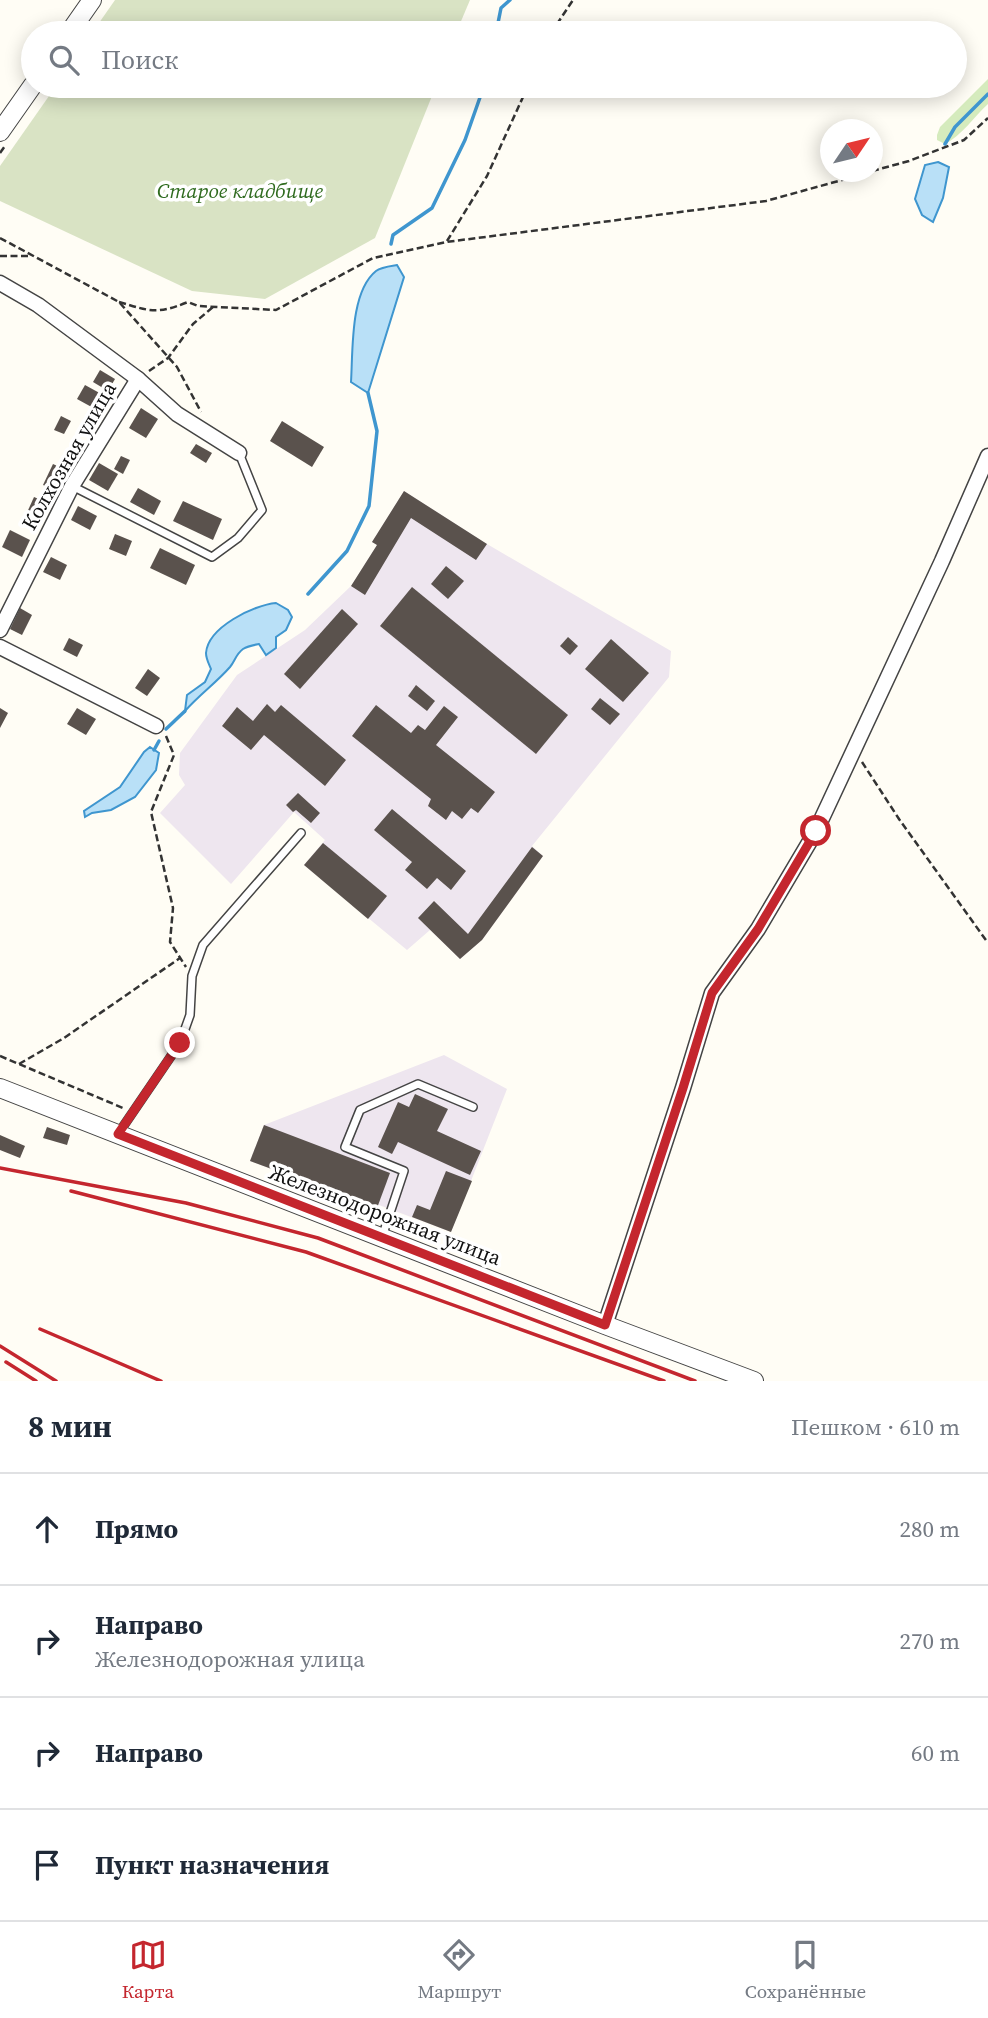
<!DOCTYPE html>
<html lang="ru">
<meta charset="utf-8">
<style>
:root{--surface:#fff;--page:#f2f2f3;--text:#1f2937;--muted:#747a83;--line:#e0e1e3;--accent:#c4262e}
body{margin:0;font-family:"Source Serif 4",serif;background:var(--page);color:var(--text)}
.compass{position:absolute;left:820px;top:119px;width:63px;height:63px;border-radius:50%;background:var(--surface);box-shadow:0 4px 18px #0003;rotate:55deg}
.stop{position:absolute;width:21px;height:21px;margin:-16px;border:5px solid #c4262e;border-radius:50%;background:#fff}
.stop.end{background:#c4262e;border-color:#fff;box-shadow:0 2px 7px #0008}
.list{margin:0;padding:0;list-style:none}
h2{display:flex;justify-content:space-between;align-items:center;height:91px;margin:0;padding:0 28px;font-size:30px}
h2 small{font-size:23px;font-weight:400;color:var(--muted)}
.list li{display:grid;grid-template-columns:46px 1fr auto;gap:21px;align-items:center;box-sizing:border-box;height:112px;padding:0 28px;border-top:2px solid var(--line)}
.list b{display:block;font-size:26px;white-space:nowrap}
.list p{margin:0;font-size:23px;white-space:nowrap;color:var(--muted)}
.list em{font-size:23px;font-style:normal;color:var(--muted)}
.icon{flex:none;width:38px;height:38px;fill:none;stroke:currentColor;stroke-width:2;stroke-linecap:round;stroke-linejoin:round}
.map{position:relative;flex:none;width:988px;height:1381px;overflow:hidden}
.search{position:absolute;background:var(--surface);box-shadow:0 4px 18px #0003;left:21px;right:21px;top:21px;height:77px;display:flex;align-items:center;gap:18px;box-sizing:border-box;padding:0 24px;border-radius:38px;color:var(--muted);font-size:26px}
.sheet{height:539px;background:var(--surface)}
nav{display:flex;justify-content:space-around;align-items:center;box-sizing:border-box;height:98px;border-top:2px solid var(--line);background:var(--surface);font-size:19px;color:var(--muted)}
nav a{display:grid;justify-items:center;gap:4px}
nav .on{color:var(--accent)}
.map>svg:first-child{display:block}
.industrial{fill:#eee6ef}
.green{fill:#d5ebbd}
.cemetery{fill:#d9e3c4}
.water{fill:#b9e0f7;stroke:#3f96cf;stroke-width:2}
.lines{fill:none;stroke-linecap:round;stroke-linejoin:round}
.stream{stroke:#3f96cf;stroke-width:3.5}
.building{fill:#5a524d}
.service-casing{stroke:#444;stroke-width:10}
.minor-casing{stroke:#444;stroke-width:17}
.tertiary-casing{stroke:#444;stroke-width:20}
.path{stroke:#333;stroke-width:2.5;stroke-dasharray:7 3.5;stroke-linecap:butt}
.service{stroke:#fff;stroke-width:7}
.minor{stroke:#fff;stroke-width:14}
.tertiary{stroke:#fff;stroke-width:18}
.rail{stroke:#c4262e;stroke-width:3.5}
.route{stroke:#c4262e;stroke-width:9}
.labels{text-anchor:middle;stroke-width:7;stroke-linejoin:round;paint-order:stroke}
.park-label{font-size:21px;font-style:italic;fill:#2f6b1f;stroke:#fff}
.street-label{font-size:21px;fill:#111;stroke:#fff}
</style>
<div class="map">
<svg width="988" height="1381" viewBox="0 0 988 1381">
<rect width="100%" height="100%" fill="#fffdf5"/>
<g class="industrial">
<polygon points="404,491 487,544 671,651 669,677 532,846 543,856 482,940 460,959 430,930 407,950 304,865 325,840 294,812 231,884 160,813 185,785 179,775 180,753 237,675 305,630 351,586 377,545 372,542"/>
<polygon points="444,1055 507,1089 451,1232 379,1205 377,1208 250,1161 264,1125"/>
</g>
<path class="green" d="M988,79V104C974,117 961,136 945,144L937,140V135L940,127Z"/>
<g class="cemetery">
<polygon points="115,0 470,0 456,33 92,33"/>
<polygon points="56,86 436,86 375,238 265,299 192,291 0,201 0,166"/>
</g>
<g class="water">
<polygon points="938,162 949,167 943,198 933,222 922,215 915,199 925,165"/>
<path d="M397,265L404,277L368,393L351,382C353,350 350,292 376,271C381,267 391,266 397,265Z"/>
<path d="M276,603L288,610L292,617L286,630L276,637V648L266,655L259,644C254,645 248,646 243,649C236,654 235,661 230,667C216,683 199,695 185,711L187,695L205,682L211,669C209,664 206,659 206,653C208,627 254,605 276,603Z"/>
<polygon points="150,747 159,753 156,770 135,797 111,810 92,813 85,817 84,811 120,787 144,752"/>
</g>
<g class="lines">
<g class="stream">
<polyline points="496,33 501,8 510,0"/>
<polyline points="945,144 955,127 988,94"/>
<polyline points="391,244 393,235 432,208 465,140 484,86"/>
<polyline points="308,594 347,551 369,506 377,431 368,393"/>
<polyline points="166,729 185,711"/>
<polyline points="154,750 159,741"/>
</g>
</g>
<g class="building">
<polygon points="100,370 115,379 108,391 93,382"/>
<polygon points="85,385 105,396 97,410 77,399"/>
<polygon points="141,408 158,419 146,438 129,428"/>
<polygon points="61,416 71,421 64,434 54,430"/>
<polygon points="282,421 324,447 312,467 270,441"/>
<polygon points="196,444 212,453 206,463 190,453"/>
<polygon points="121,456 130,460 123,474 114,469"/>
<polygon points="99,463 118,474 108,491 89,480"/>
<polygon points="53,464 66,470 57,491 43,485"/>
<polygon points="138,488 161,501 154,515 130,502"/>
<polygon points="404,491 487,544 476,560 411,518 365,595 351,586 377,545 372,542"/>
<polygon points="34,497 48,503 39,523 25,517"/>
<polygon points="183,501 222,519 213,540 173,521"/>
<polygon points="78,506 97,516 90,530 71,520"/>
<polygon points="10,530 30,540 22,557 2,547"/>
<polygon points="115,534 132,541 126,556 109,549"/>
<polygon points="160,548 195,565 186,585 150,568"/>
<polygon points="51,557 67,565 60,580 43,572"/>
<polygon points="446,566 464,581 448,599 431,584"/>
<polygon points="412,587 568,715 536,754 380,626"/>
<polygon points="20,608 32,615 22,635 10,629"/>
<polygon points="342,609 358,624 300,689 284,674"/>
<polygon points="568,637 578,646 570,655 560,646"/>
<polygon points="69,638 83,645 77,657 63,650"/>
<polygon points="611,639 649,673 623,702 585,669"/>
<polygon points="148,669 160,678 147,696 135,688"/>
<polygon points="416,685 435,701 427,711 408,696"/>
<polygon points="600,698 620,714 610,725 591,709"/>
<polygon points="267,704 275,712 281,705 346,760 325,786 264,735 251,750 222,726 237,707 253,721"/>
<polygon points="376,705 411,733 418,725 425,730 444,706 458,717 436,745 495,792 478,813 471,808 462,819 452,811 446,820 428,806 431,799 352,736"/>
<polygon points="0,708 8,713 0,728"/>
<polygon points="77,708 96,719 86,735 67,724"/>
<polygon points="298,793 320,813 311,823 296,810 293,812 286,805"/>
<polygon points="392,809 466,871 451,890 437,878 427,889 405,870 412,862 374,830"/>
<polygon points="323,843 387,896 368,919 304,865"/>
<polygon points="532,847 543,856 482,940 460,959 418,918 434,901 468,934"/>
<polygon points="415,1094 448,1109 437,1131 481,1151 470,1175 398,1142 392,1154 378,1147 398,1102 409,1107"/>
<polygon points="264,1125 390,1173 377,1208 250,1161"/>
<polygon points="47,1127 70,1135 67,1145 43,1138"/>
<polygon points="0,1135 25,1146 20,1158 0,1150"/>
<polygon points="446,1171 472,1181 451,1232 412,1217 417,1205 430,1210"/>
</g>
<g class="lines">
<g class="service-casing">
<g id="service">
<polyline points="72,486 212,557 238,538 262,510 239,453"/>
<polyline points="118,1134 180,1043 190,1015 192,976 203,945 301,833"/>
<polyline points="382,1237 404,1171 345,1147 360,1110 418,1084 473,1107"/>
</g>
</g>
<g class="minor-casing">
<g id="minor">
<polyline points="0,283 38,305 138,379 177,414 239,453"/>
<polyline points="0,630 72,486 138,379"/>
<polyline points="0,647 156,726"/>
<polyline points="605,1325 683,1088 712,993 758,929 816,831 942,561 988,456"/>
</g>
</g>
<g class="tertiary-casing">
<g id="tertiary">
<polyline points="69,33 92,0"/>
<polyline points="0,132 33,85"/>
<polyline points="0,1088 605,1325 754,1381"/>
</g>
</g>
<g class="path">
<polyline points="551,33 573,0"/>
<polyline points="0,153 5,146"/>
<polyline points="872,171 909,161 964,140 988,118"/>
<polyline points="0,238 119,302 177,367 201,412"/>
<polyline points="447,241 487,176 528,86"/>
<polyline points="0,256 30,256"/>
<path d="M119,302C150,311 156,315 188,302L198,306L276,310L373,258L446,242L766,201L871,172"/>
<polyline points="149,371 168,358 193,324 213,307"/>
<polyline points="166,736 174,755 151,812 173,908 170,942 186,967"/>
<polyline points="862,762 899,819 988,943"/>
<polyline points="0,1056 123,1108"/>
<polyline points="19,1064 64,1038 180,958"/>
</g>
<use href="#service" class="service"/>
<use href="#minor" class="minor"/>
<use href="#tertiary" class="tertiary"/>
<g class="rail">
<polyline points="0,1168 186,1203 318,1238 695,1381"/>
<polyline points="71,1191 306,1252 664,1381"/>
<polyline points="40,1329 161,1381"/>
<polyline points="0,1346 56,1381"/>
<polyline points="6,1362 36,1381"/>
</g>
</g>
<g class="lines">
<polyline class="route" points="180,1043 118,1134 605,1325 683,1088 712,993 758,929 816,831"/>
</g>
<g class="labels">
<g class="park-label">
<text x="240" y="198">Старое кладбище</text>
</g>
<g class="street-label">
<text transform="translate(69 456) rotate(-60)" y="7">Колхозная улица</text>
<text transform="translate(385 1215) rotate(21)" y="7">Железнодорожная улица</text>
</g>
</g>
</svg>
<svg class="compass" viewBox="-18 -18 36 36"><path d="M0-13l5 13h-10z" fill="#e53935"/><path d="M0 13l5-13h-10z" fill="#747a83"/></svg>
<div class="stop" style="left:816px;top:831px"></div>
<div class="stop end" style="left:180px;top:1043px"></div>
<div class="search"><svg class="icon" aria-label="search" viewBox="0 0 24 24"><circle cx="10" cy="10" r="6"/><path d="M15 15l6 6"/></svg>Поиск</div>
</div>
<section class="sheet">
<h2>8 мин<small>Пешком · 610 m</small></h2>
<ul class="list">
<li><svg class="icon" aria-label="ahead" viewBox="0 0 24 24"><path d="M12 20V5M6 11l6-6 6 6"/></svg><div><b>Прямо</b></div><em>280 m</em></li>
<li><svg class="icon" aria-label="right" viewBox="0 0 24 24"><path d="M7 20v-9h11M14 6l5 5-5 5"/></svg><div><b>Направо</b><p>Железнодорожная улица</p></div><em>270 m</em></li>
<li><svg class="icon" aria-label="right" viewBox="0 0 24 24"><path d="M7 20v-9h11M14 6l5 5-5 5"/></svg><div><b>Направо</b></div><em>60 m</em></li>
<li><svg class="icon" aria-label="arrive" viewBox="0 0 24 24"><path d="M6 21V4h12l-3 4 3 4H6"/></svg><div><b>Пункт назначения</b></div></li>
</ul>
</section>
<nav>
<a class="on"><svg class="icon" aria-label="map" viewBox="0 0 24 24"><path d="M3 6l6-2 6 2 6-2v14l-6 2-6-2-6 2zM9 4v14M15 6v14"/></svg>Карта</a>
<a><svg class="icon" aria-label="directions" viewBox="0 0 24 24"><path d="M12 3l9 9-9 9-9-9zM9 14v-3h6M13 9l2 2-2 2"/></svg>Маршрут</a>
<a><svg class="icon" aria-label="saved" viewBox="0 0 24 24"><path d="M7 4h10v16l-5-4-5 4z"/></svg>Сохранённые</a>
</nav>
